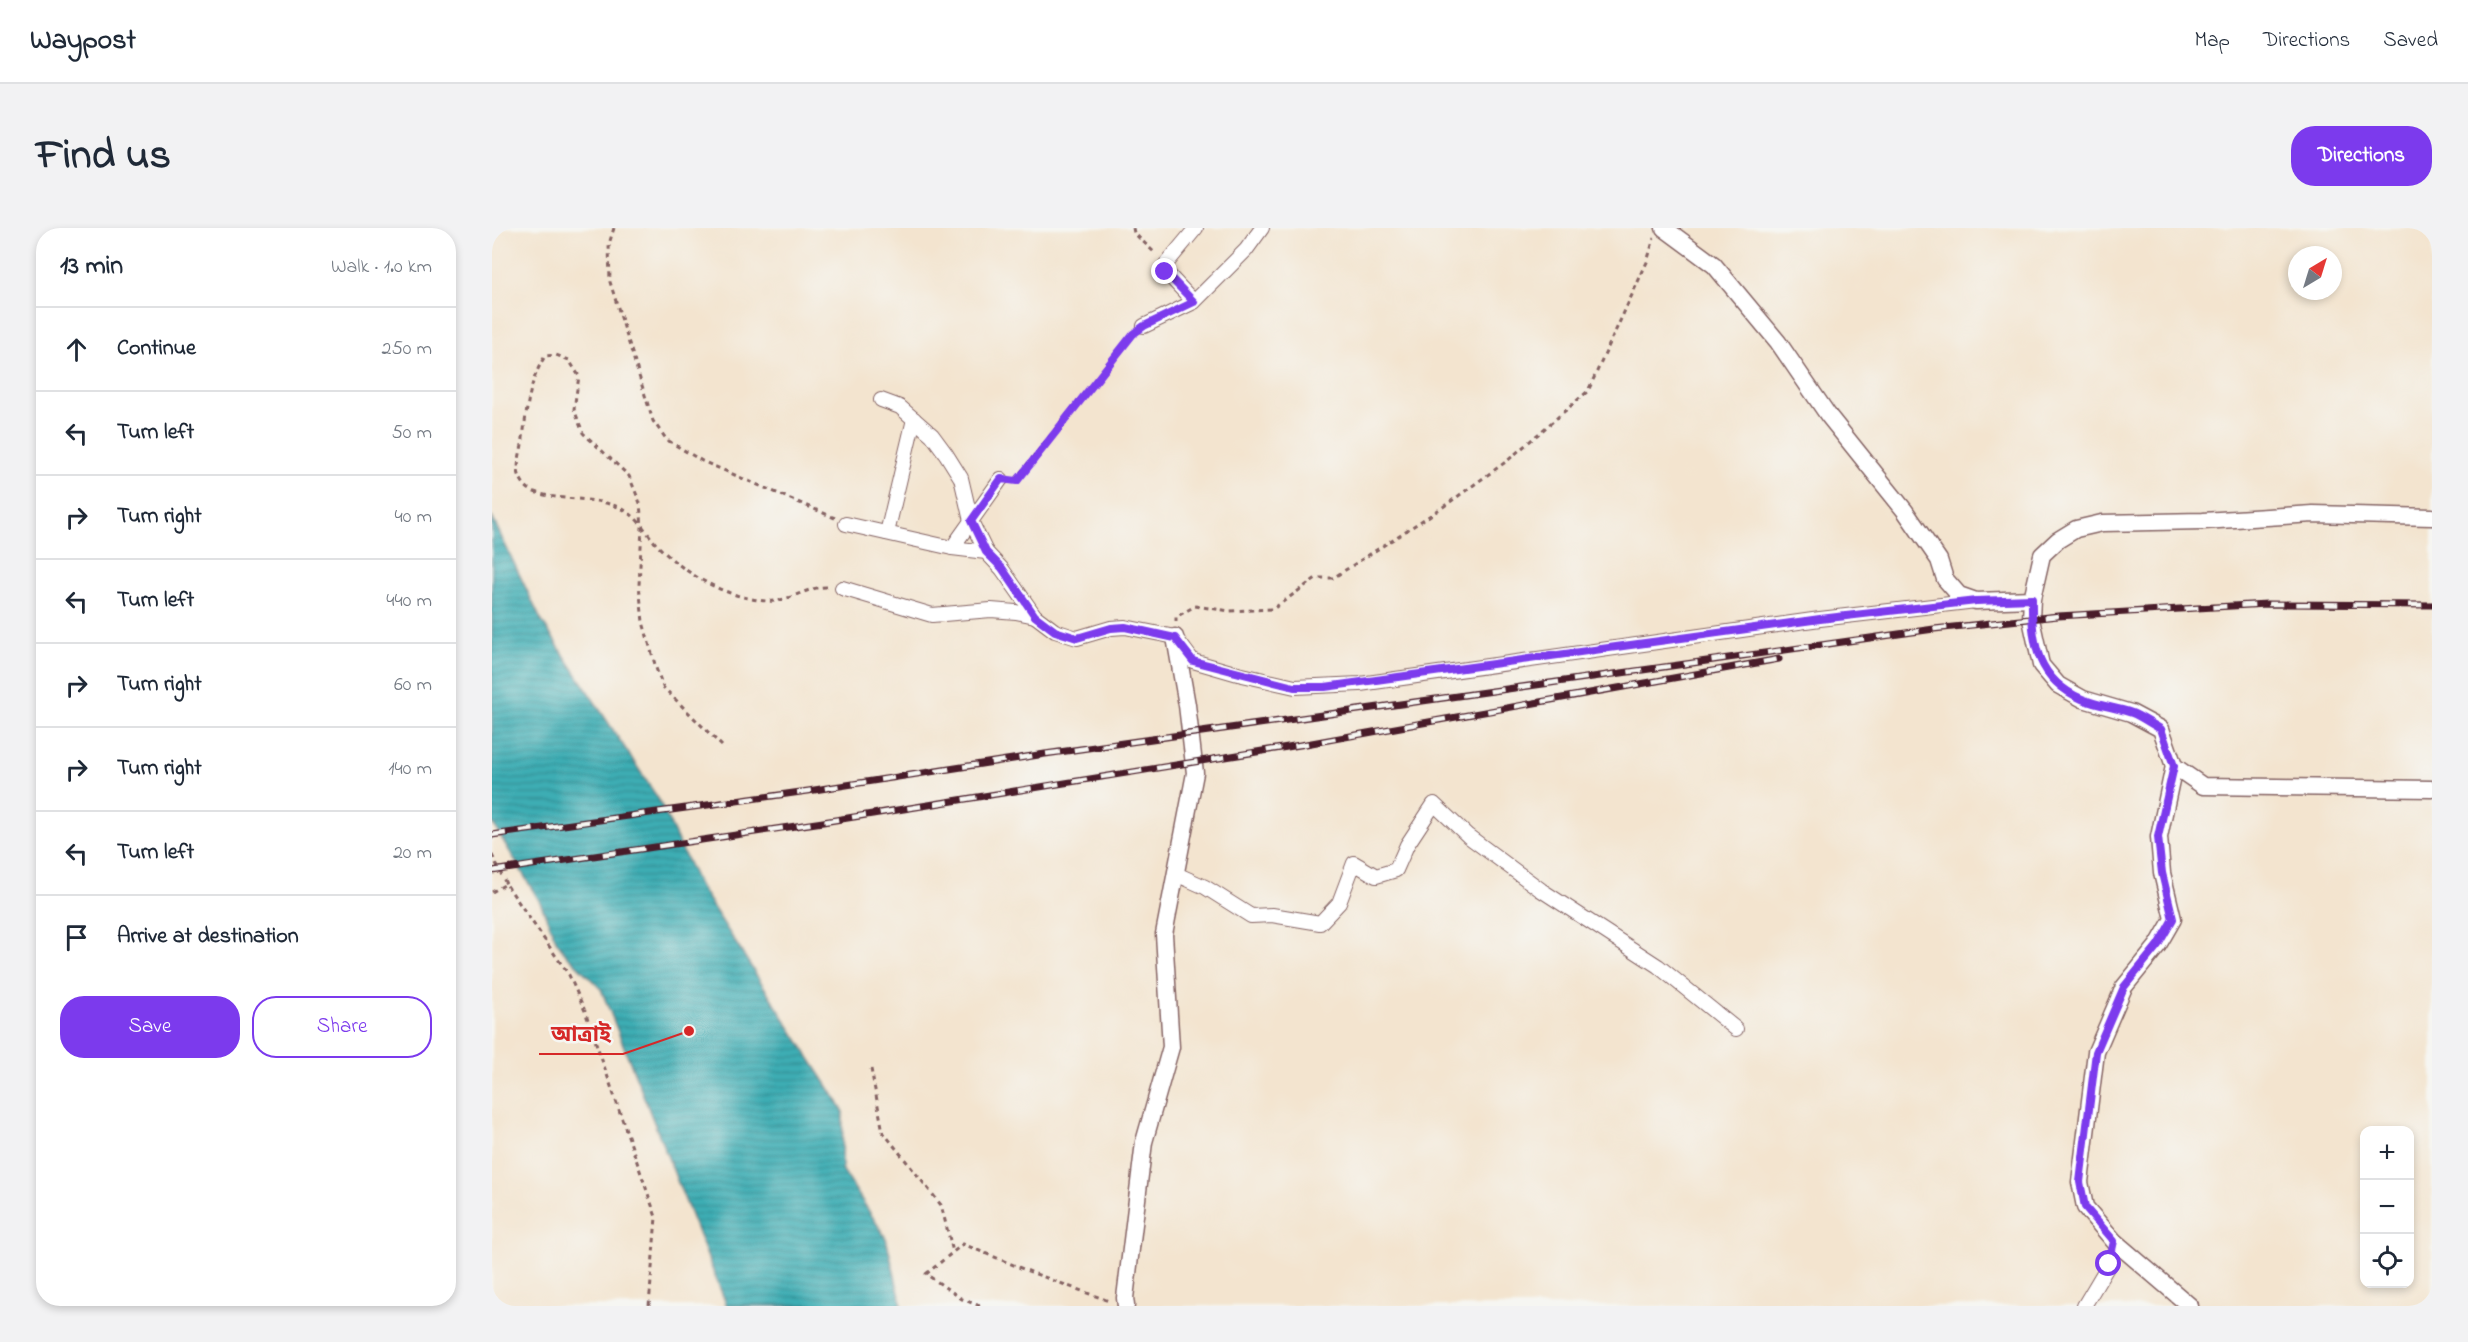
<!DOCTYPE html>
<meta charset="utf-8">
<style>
:root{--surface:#fff;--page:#f2f2f3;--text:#1f2937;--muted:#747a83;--line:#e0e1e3;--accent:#7c3aed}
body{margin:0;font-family:"Indie Flower","Noto Sans Bengali",sans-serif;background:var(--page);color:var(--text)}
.controls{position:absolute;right:18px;bottom:18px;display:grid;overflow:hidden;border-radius:12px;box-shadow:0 3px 9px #0003}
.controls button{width:54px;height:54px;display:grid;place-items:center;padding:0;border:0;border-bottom:2px solid var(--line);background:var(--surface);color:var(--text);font:30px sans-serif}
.compass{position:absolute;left:1796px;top:18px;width:54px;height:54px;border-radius:50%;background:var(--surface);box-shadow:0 3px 9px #0003;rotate:38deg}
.stop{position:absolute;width:18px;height:18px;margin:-14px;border:4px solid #7c3aed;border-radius:50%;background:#fff}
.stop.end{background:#7c3aed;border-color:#fff;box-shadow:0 2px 6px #0008}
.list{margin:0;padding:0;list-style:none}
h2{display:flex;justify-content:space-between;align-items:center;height:78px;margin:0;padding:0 24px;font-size:26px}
h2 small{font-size:20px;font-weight:400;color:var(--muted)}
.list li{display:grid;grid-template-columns:39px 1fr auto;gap:18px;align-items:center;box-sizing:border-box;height:84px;padding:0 24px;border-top:2px solid var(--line)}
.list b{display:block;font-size:22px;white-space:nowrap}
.list em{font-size:20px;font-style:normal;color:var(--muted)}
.actions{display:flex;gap:12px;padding:18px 24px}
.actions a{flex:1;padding:14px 0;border:2px solid var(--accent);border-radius:24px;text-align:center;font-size:21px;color:var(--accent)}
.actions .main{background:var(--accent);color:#fff}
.icon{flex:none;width:33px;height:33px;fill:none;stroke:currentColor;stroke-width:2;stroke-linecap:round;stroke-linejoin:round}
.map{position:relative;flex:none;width:1940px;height:1078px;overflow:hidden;border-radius:24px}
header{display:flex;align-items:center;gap:36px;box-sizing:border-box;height:84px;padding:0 30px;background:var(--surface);border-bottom:2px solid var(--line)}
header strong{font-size:28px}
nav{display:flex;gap:33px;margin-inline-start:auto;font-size:21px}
.intro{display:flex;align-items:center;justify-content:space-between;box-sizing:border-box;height:144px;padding:0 36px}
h1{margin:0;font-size:42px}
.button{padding:15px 27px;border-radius:24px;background:var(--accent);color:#fff;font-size:21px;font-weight:700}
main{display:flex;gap:36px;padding:0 36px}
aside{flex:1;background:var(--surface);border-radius:24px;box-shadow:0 3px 9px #0003}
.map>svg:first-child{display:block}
.water{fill:url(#water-rules);stroke:#436670;stroke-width:1.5}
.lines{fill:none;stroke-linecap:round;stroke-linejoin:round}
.minor-casing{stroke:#856464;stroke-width:16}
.tertiary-casing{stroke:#856464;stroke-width:19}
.path{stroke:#856464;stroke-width:3;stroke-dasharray:4.5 4.5;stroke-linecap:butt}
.minor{stroke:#fff;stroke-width:14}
.tertiary{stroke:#fff;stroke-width:16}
.rail-casing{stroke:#4a1f2b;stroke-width:7}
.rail{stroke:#f6f6f2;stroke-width:4.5;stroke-dasharray:14;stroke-linecap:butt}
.route{stroke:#7c3aed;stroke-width:8}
.leader{fill:none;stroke:#d62828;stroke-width:2}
.callout-dot{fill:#d62828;stroke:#f6f6f2;stroke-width:2}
.callout-label{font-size:22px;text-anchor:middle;font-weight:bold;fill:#d62828;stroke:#f6f6f2;stroke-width:5;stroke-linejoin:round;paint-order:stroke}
</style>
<header>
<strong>Waypost</strong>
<nav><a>Map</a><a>Directions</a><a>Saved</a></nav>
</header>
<div class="intro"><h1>Find us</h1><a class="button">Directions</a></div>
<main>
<aside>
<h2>13 min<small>Walk · 1.0 km</small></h2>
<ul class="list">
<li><svg class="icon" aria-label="ahead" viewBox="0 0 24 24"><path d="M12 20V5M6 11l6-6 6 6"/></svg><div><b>Continue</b></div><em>250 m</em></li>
<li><svg class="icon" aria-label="left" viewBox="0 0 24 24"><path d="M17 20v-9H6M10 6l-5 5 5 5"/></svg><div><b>Turn left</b></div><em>50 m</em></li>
<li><svg class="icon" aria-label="right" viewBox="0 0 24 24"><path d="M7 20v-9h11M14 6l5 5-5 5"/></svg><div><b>Turn right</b></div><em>40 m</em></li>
<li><svg class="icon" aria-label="left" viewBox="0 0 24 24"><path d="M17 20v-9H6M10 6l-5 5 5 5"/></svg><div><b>Turn left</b></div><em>440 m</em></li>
<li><svg class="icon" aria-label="right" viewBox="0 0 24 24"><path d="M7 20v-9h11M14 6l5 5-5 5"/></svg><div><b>Turn right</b></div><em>60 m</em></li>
<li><svg class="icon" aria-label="right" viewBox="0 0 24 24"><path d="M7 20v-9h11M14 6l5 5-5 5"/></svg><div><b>Turn right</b></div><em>140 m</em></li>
<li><svg class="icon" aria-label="left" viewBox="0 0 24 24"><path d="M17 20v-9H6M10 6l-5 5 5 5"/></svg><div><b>Turn left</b></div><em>20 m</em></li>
<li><svg class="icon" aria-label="arrive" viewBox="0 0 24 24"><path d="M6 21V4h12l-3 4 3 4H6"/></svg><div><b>Arrive at destination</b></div></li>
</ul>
<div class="actions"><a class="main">Save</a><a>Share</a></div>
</aside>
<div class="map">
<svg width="1940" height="1078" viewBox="0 0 1940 1078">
<defs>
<pattern id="water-rules" width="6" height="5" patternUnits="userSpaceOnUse" patternTransform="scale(1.5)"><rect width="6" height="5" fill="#3cadb4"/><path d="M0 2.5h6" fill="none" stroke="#348c93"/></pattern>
</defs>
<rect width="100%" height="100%" fill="#f6f6f2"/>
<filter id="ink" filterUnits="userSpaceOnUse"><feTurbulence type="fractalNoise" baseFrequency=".0167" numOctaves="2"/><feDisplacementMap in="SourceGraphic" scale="12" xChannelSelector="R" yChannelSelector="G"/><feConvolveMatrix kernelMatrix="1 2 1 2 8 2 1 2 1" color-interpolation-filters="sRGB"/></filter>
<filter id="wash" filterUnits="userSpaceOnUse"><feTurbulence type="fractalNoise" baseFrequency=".008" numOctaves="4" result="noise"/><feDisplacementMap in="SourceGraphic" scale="24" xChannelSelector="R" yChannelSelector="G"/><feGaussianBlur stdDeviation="1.35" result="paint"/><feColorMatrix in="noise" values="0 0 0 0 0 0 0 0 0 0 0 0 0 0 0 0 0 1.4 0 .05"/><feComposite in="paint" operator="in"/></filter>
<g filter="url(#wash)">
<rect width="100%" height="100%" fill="#f3e4cf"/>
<polygon class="water" points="0,289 49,392 167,572 206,656 351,882 350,941 394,1010 410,1078 235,1078 109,761 73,725 64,712 48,674 0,594"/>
</g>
<g filter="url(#ink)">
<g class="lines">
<g class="minor-casing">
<g id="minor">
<polyline points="702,74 673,43 674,36 704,0"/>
<polyline points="652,98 702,74 754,22 770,0"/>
<polyline points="389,172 408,179 440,207 454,226 469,250 479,293 494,324"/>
<polyline points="354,296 460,320 494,324 510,341 543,388 563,403 585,410 619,400 633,399 683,409 701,433 746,446 803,459 868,456 1328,391 1484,373"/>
<polyline points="395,305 422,191"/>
<polyline points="460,320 509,251"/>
<polyline points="350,360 440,387 499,382 524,384 543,388"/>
<polyline points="684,646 713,659 759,688 780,687 828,695 847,675 862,635 884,648 904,642 915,617 942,576 976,608 1049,662 1166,738 1244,801"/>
<polyline points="1592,1078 1617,1036"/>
</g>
</g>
<g class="tertiary-casing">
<g id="tertiary">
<polyline points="1172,0 1222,37 1286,114 1336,187 1413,283 1447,332 1453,351 1467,367 1484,373 1540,371"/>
<polyline points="1940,289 1821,286 1711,293 1610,295 1584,301 1566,312 1550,327 1540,371 1539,391 1549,437 1566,457 1591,471 1639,485 1669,501 1682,538 1711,558 1940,561"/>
<polyline points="1682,538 1667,609 1670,645 1681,691 1666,717 1632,759 1604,824 1588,954 1593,979 1622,1013 1698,1078"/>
<polyline points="634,1078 633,1070 652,914 679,819 672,706 703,545 695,477 683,409"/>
</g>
</g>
<g class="path">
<polyline points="122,0 117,16 118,54 161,193 175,212 210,233 343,290"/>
<polyline points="641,0 642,5 664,26"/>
<polyline points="523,252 641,106"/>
<polyline points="684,394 684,389 703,378 738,383 781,381 824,350 841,350 951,279 1015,233 1096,163 1155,34 1162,10"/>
<path d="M230,518L171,459L164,440L151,394L147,357L150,299L148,275L137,248L91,205L82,181L87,148L77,132L64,127L53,128C37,154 35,179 31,210C30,220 26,231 26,241C26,249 33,260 40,263C67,275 105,266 134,283C146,290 155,305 164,316C192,346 234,370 275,373C296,375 315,358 336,359"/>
<polyline points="0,627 14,656"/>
<polyline points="0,664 14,656 77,747 93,783 164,989 157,1078"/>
<polyline points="379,841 391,904 449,977 461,1024"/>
<polyline points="488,1078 470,1071 434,1046 471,1016 541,1045 617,1073"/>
</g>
<use href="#minor" class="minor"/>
<use href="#tertiary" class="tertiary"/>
<g class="rail-casing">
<g id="rail">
<polyline points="0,607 316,563 553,526 1442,401 1566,388 1775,376 1940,377"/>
<polyline points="0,643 331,594 814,516 1287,431"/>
</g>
</g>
<use href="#rail" class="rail"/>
</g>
</g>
<g class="lines" filter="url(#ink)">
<path class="route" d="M673,44L702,74L652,98L641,106L525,253L509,251L479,293L494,324L510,340L543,388L563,403L585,410L619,400L633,399L683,410L701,433L802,459H833L1328,391L1484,373L1540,371C1539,416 1546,452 1590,471C1606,478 1624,479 1640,485C1650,489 1659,496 1669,501L1682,538L1666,609L1670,645L1681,691L1666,717L1632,759L1604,824L1588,954L1593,979L1622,1013L1617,1036"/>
</g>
<path class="leader" d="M197 803L131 826H47"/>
<circle class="callout-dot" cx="197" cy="803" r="6"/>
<g class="callout-label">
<text x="89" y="813">আত্রাই</text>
</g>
</svg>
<div class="controls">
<button>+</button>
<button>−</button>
<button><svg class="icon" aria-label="locate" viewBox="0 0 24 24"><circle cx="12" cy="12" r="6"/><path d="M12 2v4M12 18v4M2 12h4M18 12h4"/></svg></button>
</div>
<svg class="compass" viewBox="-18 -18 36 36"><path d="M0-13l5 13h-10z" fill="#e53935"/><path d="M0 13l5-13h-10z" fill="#747a83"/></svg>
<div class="stop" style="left:1617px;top:1036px"></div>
<div class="stop end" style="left:673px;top:44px"></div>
</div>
</main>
